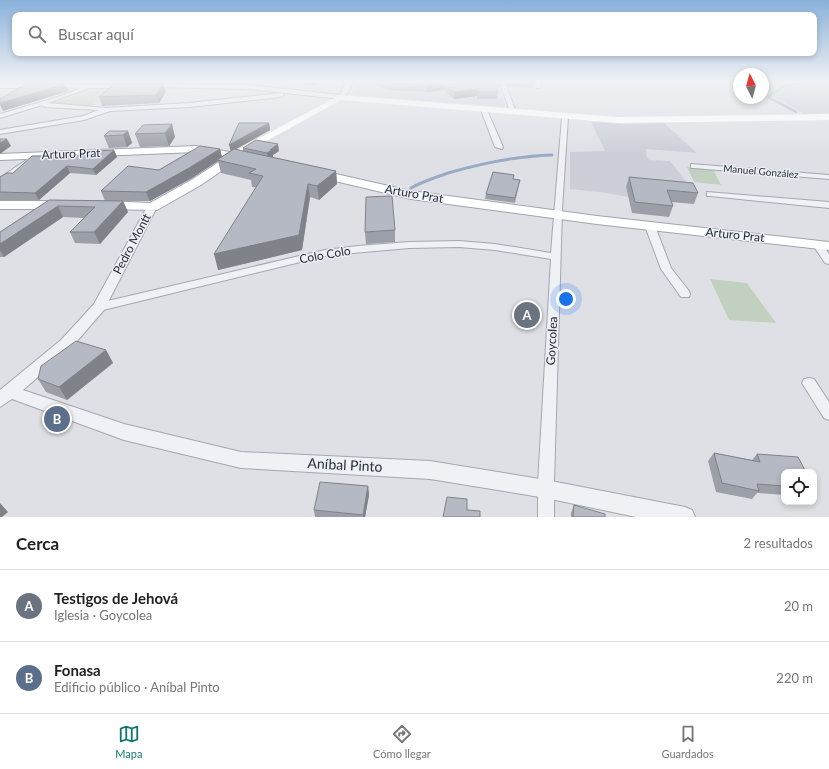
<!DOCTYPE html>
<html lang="es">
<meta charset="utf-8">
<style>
:root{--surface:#fff;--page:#f6f6f6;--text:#222;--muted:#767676;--line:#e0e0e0;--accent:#0f766e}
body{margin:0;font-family:Lato,sans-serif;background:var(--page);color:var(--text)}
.controls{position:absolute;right:12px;bottom:12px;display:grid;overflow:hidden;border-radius:8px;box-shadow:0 2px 6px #0003}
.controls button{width:36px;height:36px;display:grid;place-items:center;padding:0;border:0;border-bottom:1px solid var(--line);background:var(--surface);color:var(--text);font:20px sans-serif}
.compass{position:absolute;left:733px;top:68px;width:36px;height:36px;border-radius:50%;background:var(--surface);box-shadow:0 2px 6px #0003;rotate:354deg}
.you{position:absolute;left:566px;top:299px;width:14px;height:14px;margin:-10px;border:3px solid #fff;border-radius:50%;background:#1a73e8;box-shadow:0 0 0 6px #1a73e833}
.badge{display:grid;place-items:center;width:26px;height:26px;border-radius:50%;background:var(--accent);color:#fff;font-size:13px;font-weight:700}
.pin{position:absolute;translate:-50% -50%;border:2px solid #fff;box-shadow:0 1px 4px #0006}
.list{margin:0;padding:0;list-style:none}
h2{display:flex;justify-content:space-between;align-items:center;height:52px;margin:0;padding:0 16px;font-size:17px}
h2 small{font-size:13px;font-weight:400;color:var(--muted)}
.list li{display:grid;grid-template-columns:26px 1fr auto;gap:12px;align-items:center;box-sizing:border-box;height:72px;padding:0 16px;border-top:1px solid var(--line)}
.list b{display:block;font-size:15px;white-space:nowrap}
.list p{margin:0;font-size:13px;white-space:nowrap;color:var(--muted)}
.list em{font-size:13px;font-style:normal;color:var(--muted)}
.icon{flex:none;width:22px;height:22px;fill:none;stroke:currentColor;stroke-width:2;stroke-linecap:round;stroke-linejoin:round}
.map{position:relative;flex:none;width:829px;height:517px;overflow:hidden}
.search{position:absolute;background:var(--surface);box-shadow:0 2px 6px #0003;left:12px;right:12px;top:12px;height:44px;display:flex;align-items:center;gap:10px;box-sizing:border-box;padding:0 14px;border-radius:8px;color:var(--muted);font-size:15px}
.sheet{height:196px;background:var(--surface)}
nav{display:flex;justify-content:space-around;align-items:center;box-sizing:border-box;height:56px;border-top:1px solid var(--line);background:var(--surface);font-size:11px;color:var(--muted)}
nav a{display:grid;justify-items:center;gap:2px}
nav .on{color:var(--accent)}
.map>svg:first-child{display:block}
.built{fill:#cccfd8}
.green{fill:#c2d0bf}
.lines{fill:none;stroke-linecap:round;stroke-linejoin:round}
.stream-far1{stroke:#9aacc5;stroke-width:2.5}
.stream{stroke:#9aacc5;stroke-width:3}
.minor-casing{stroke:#a4a7b0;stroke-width:2}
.tertiary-casing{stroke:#a4a7b0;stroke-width:2}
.primary-casing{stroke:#9ea4b1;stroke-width:2}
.minor{fill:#f0f1f5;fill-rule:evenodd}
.tertiary{fill:#f0f1f5;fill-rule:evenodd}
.secondary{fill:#fff;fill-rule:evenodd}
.primary{fill:#fff;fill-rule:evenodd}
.wall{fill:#9c9fa8}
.shaded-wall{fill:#7f8288}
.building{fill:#b5b9c3;stroke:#7f8288}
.labels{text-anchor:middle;stroke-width:3;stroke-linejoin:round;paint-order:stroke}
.far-street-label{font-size:10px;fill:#282e3c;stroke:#edeff4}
.street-label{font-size:12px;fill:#282e3c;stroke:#edeff4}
.near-street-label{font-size:14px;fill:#282e3c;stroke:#edeff4}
</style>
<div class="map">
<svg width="829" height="517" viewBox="0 0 829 517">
<rect width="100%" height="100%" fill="#dee0e6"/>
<g class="built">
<polygon points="357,82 497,82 506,107 353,95"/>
<polygon points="822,82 829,82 829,113 804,114 781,100"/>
<polygon points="591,122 624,124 664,123 697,153 646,149 646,155 649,160 670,161 694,192 626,187 628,197 607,193 570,189 570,152 605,151"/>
</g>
<g class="green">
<polygon points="763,82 822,82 781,100 763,93"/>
<polygon points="92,87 111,87 96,100 98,101 90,107 50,103 66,99"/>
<polygon points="687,167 713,169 721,185 694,182"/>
<polygon points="710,279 747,283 776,323 729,320"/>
</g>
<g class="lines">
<polyline class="stream-far1" points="796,112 768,97 782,87 805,82"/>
<path class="stream" d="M411,188C423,181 435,178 448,173C483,163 516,156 552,155"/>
<g class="minor-casing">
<g id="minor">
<polygon points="500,82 505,82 516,112 515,113 510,112"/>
<polygon points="534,82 538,82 541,88 537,88"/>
<polygon points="0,84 36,84 39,86 36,88 0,88"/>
<polygon points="54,84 128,85 128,87 126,88 89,88 48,103 107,108 189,103 281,93 284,95 281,97 189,107 110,111 84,120 0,134 0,130 83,116 99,110 45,107 42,105 0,118 0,114 58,97 82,88 52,87 51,86"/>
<polygon points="152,84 250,85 340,95 343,97 340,99 250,89 150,87 150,85"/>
<polygon points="484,108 487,110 503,147 502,149 495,147 481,110"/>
<polygon points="565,115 568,117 562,210 554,483 554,517 538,517 538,483 551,259 495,250 459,247 409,248 342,254 325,256 99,311 95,310 93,307 95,304 99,303 325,250 358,246 409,242 459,241 495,244 551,253 562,117"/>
<polygon points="691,164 829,175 829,179 694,168 691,168"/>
<polygon points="707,192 829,202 829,208 710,196 707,196"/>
<polygon points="650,223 655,226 671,268 689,291 690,294 689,297 681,297 661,269 645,226"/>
<polygon points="818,242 821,243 829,254 829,264 825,263 813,245"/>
<polygon points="809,378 814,379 829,402 829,420 824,418 802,383 804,379"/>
</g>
</g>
<g class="tertiary-casing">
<g id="tertiary">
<polygon points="346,82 352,82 347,94 342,98 338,98 337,97 341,93"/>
<polygon points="32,156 36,159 35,161 0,185 0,178"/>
<polygon points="152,204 157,207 104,310 71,348 23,390 124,424 241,452 430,461 546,480 685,507 692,510 695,517 636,517 546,498 430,479 241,468 124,440 12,399 0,407 0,390 61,340 94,304 147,207"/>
</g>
</g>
<g class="primary-casing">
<g id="primary">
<polygon points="196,146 246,155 252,158 246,161 237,160 201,185 157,210 105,209 99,205 105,201 150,203 193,179 225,158 196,152 0,160 0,154"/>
<polygon points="318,170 411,191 597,216 829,242 829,250 597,224 411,199 314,176 312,174 314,172"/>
<polygon points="0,201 63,201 69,205 63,209 0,209"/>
</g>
</g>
<use href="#minor" class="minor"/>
<use href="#tertiary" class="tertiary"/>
<polygon class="secondary" points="340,95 618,117 829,114 829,120 618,123 341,100 248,151 244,152 239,149"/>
<use href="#primary" class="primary"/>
</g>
<g class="wall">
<rect x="303" y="82" width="15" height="3"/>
<polygon points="364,82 501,82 500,87 496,87 498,92 497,99 477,99 477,96 454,99 443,90 427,92 389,90"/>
<polygon points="506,82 533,82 533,88 508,87"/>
<polygon points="166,91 159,103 102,106 99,97"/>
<polygon points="269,123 270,130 236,149 243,151 243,148 279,151 273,155 272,157 336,171 337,184 319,200 310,197 302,250 218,270 256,187 252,187 251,180 221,173 218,161 192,178 150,201 105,201 101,191 159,170 220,149 222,157"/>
<polygon points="143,125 175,137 169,146 140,147 135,134"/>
<polygon points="128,131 132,143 127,147 109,148 104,136"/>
<polygon points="114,150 117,157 96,175 70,173 39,200 0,200 0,177 13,173"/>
<polygon points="629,177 698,193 694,204 671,202 673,206 669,217 632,213 626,187"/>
<polygon points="514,179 520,180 515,203 485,199 486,194"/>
<polygon points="49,200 123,201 128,212 100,244 75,243 70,232 84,218 63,217 4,257 0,257 0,232"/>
<polygon points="395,230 395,242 366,244 365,232"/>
<polygon points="106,350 113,363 67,400 46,392 38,379"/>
<polygon points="714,453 752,460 757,454 784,472 784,495 757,493 752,499 716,492 708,461"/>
<polygon points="368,486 369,495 365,517 315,517 314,510"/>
<polygon points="574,505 605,517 571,517 571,513"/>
</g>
<g class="shaded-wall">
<polygon points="163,83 166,91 159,103 156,95"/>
<polygon points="443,83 443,90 427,92 427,85"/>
<polygon points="66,84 69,91 3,111 0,105 0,103"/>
<polygon points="477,89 477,96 454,99 454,92"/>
<polygon points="269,123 270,130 231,152 229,145"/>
<polygon points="172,124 175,137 169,146 165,133"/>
<polygon points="128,131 132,143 127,147 123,135"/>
<polygon points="7,139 11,146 0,154 0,143"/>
<polygon points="278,144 279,151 273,155 273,157 268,160 267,153 270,150"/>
<polygon points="220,149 222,158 217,160 218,161 192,178 150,201 146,192"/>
<polygon points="114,150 117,157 96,175 93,169"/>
<polygon points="67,166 70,173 39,200 35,193"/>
<polygon points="336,171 337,184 319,200 317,186"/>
<polygon points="308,184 310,197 302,250 218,270 214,254"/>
<polygon points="123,201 128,212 100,244 94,232"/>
<polygon points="58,206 63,217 4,257 0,250 0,244"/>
<polygon points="106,350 113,363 67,400 59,387"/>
<polygon points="368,486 369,495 365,517 363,517 363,515"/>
<polygon points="0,503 8,512 2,517 0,517"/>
</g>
<g class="building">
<polygon points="29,82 66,84 0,103 0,99"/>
<polygon points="385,82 495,82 498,92 478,92 477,89 454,92 443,83 427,85 389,83"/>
<polygon points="163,83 156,95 99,97 115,84"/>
<polygon points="239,123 269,123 229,145"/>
<polygon points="172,124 165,133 135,134 143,125"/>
<polygon points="109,131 128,131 123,135 104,136"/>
<polygon points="0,139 7,139 0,143"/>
<polygon points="256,140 278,144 270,150 272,150 267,153 243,148"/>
<polygon points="200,146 220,149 189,168 146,192 101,191 128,166 159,170"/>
<polygon points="234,149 336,171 317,186 308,184 299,235 214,254 263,176 249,173 256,169 217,160"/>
<polygon points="114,150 93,169 67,166 35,193 0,192 0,177 7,173 13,173 32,156 94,155 98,151"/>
<polygon points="493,172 514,175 513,179 520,180 515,198 486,194"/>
<polygon points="629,177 693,183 698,193 667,190 673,206 635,202"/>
<polygon points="392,196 395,230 365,232 366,197"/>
<polygon points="49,200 123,201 94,232 70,232 95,207 58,206 0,244 0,232"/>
<polygon points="76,341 106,350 59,387 38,379 41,366"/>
<polygon points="714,453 760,462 757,454 798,457 806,472 784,472 784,486 757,484 759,491 722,483"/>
<polygon points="320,482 368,486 363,515 314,510"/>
<polygon points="447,497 467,499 467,510 480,511 480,517 443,517"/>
<polygon points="574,505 605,514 605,517 573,517"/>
</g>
<linearGradient id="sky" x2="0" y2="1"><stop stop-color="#89b1da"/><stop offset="0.53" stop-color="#f0f1f4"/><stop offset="1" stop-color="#f0f1f4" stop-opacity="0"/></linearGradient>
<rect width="829" height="154" fill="url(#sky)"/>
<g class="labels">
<g class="far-street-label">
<text transform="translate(761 171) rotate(5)" y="4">Manuel González</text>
</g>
<g class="street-label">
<text transform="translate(71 154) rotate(-2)" y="4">Arturo Prat</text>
<text transform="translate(414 194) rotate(10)" y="4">Arturo Prat</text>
<text transform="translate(735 235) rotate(6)" y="4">Arturo Prat</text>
<text transform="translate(132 244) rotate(-62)" y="4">Pedro Montt</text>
<text transform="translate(325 255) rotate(-10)" y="4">Colo Colo</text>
<text transform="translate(552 341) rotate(-87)" y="4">Goycolea</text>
</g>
<g class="near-street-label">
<text transform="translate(345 465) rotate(3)" y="5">Aníbal Pinto</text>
</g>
</g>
</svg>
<div class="controls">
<button><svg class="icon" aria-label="locate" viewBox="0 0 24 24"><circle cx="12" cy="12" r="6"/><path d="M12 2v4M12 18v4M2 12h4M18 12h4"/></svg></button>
</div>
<svg class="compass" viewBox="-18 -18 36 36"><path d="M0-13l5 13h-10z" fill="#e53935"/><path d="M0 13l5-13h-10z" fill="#767676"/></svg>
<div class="you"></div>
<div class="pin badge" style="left:527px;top:315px;background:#6b7280">A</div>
<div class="pin badge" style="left:57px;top:419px;background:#5c6f8a">B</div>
<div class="search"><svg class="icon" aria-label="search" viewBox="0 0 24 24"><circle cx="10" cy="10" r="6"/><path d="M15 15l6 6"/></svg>Buscar aquí</div>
</div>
<section class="sheet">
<h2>Cerca<small>2 resultados</small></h2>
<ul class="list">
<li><span class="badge" style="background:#6b7280">A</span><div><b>Testigos de Jehová</b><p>Iglesia · Goycolea</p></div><em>20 m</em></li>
<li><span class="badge" style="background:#5c6f8a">B</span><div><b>Fonasa</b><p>Edificio público · Aníbal Pinto</p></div><em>220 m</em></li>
</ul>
</section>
<nav>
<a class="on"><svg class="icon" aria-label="map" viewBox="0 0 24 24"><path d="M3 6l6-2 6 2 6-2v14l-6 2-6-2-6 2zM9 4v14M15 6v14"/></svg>Mapa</a>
<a><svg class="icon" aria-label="directions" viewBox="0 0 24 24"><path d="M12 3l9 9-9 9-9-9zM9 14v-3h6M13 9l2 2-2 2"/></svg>Cómo llegar</a>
<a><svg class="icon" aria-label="saved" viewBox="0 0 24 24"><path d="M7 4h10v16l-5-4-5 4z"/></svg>Guardados</a>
</nav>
